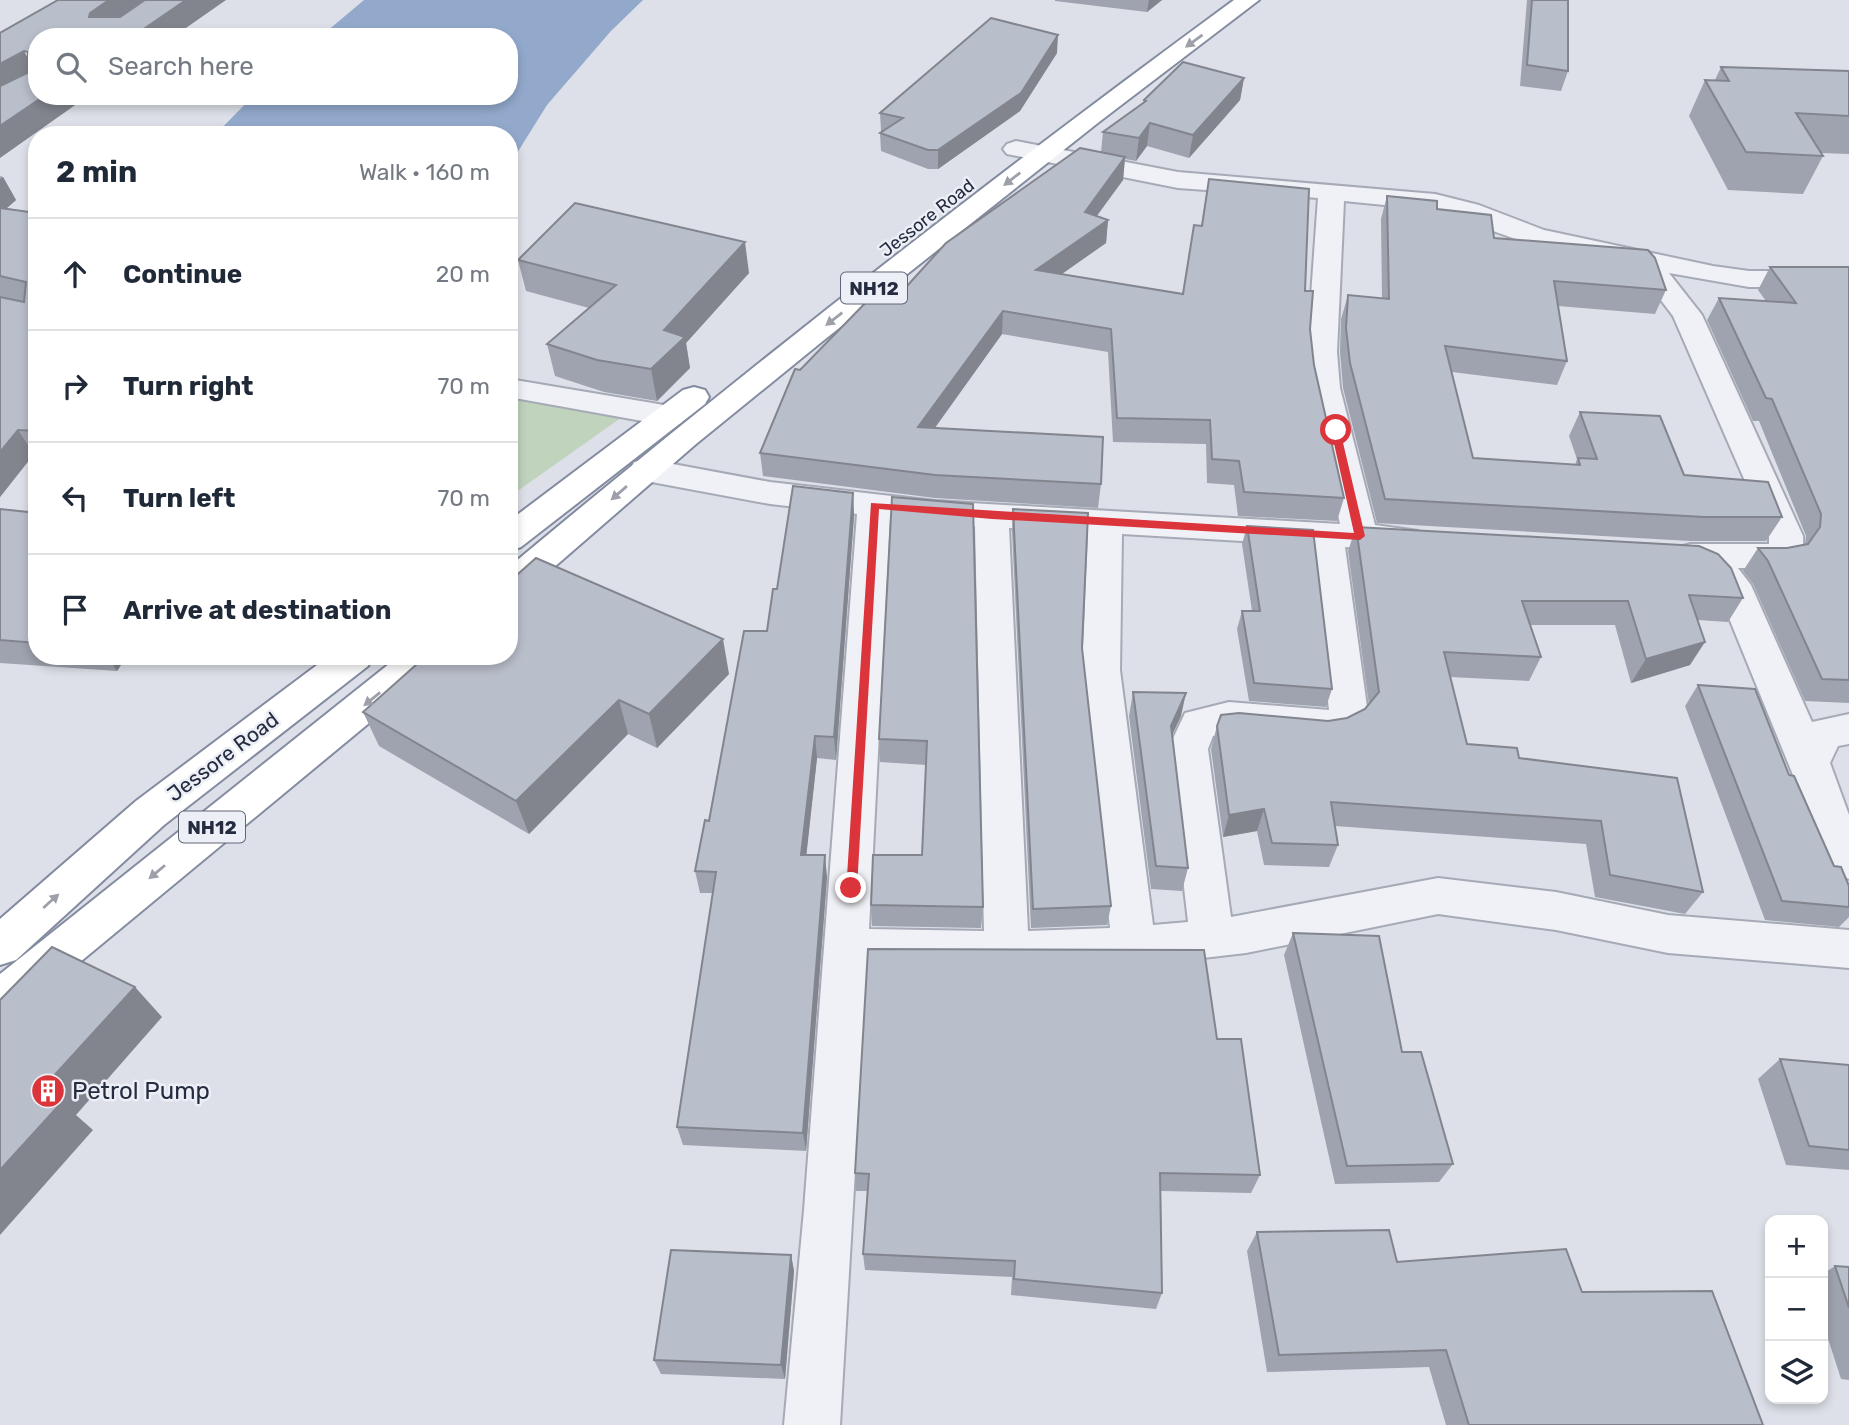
<!DOCTYPE html>
<meta charset="utf-8">
<style>
:root{--surface:#fff;--page:#f6f6f7;--text:#1f2937;--muted:#747a83;--line:#e0e1e3}
body{margin:0;font-family:Rubik,sans-serif;background:var(--page);color:var(--text)}
.controls{position:absolute;right:21px;bottom:21px;display:grid;overflow:hidden;border-radius:14px;box-shadow:0 4px 10px #0003}
.controls button{width:63px;height:63px;display:grid;place-items:center;padding:0;border:0;border-bottom:2px solid var(--line);background:var(--surface);color:var(--text);font:35px sans-serif}
.stop{position:absolute;width:21px;height:21px;margin:-16px;border:5px solid #db343b;border-radius:50%;background:#fff}
.stop.end{background:#db343b;border-color:#fff;box-shadow:0 2px 7px #0008}
.list{margin:0;padding:0;list-style:none}
h2{display:flex;justify-content:space-between;align-items:center;height:91px;margin:0;padding:0 28px;font-size:30px}
h2 small{font-size:23px;font-weight:400;color:var(--muted)}
.list li{display:grid;grid-template-columns:46px 1fr auto;gap:21px;align-items:center;box-sizing:border-box;height:112px;padding:0 28px;border-top:2px solid var(--line)}
.list b{display:block;font-size:26px;white-space:nowrap}
.list em{font-size:23px;font-style:normal;color:var(--muted)}
.icon{flex:none;width:38px;height:38px;fill:none;stroke:currentColor;stroke-width:2;stroke-linecap:round;stroke-linejoin:round}
.map{position:relative;flex:none;width:1849px;height:1425px;overflow:hidden}
.search{position:absolute;background:var(--surface);box-shadow:0 4px 10px #0003;left:28px;top:28px;width:490px;height:77px;display:flex;align-items:center;gap:18px;box-sizing:border-box;padding:0 24px;border-radius:28px;color:var(--muted);font-size:26px}
.panel{position:absolute;background:var(--surface);box-shadow:0 4px 10px #0003;left:28px;top:126px;width:490px;height:539px;border-radius:28px}
.map>svg:first-child{display:block}
.green{fill:#c0d3bd}
.water{fill:#93a9cc}
.lines{fill:none;stroke-linecap:round;stroke-linejoin:round}
.street-casing{stroke:#a6aab6;stroke-width:4}
.highway-casing{stroke:#838ba0;stroke-width:4}
.street{fill:#f0f1f6;fill-rule:evenodd}
.highway{fill:#fff;fill-rule:evenodd}
.wall{fill:#9fa3af}
.shaded-wall{fill:#82858e}
.building{fill:#b9becb;stroke:#82858e;stroke-width:2}
.oneway{fill:#9da0a9}
.route{fill:#db343b}
.labels{text-anchor:middle;stroke-width:5;stroke-linejoin:round;paint-order:stroke}
.far-street-label{font-size:18px;fill:#252c40;stroke:#eceff6}
.shield{fill:#eceff6;stroke:#616677;stroke-width:2}
.shield-label{font-size:19px;font-weight:bold;fill:#252c40}
.street-label{font-size:21px;fill:#252c40;stroke:#eceff6}
.near-poi-label{font-size:24px;fill:#252c40;stroke:#eceff6;text-anchor:start}
</style>
<div class="map">
<svg width="1849" height="1425" viewBox="0 0 1849 1425">
<rect width="100%" height="100%" fill="#dde0e8"/>
<polygon class="green" points="509,398 625,415 509,497"/>
<polygon class="water" points="364,0 643,0 611,31 547,105 509,166 509,135 215,135 253,96 509,96 509,37 320,37"/>
<g class="lines">
<g class="street-casing">
<g id="street">
<path d="M1016,141L1178,172L1435,194L1479,205L1544,230L1713,266L1749,271H1849V287H1749L1669,273L1702,315L1803,536C1806,576 1767,568 1738,568L1751,585L1812,722L1849,714V744L1838,746L1830,763L1849,815V879L1834,873L1828,861L1718,591C1705,576 1697,570 1679,565L1674,556L1679,547L1691,544H1769V536L1673,316L1635,266L1527,243L1434,210L1344,201L1337,352L1340,388L1375,525L1418,531L1423,539L1418,547L1406,551L1345,547L1368,714C1339,768 1261,724 1213,736L1208,749L1231,917L1438,878L1556,892L1668,915L1849,930V968L1668,953L1556,930L1438,914L1246,953L1134,966L1053,970L867,968L840,1425H784L804,1210L857,514L770,504L646,481L634,478L630,470L634,462L646,459L770,482L935,501L1340,524L1310,388L1307,352L1318,198L1178,188L1007,154L1003,149L1007,144ZM890,518L975,526L984,931L869,929ZM1009,528L1088,532L1082,670L1110,928L1028,931ZM1122,534L1310,545L1329,710L1229,702L1185,713L1168,749L1188,922L1153,925L1120,670Z"/>
<polygon points="509,379 670,406 681,409 686,416 681,423 670,426 509,397"/>
</g>
</g>
<g class="highway-casing">
<g id="highway">
<path d="M1234,0H1259L1099,122L824,340L696,444L522,595L509,598V567C745,370 987,181 1234,0Z"/>
<polygon points="694,387 705,390 709,397 705,404 521,547 509,551 509,521 683,390"/>
<polygon points="329,656 373,656 368,666 164,825 16,960 0,965 0,919 136,801"/>
<polygon points="399,656 443,656 438,666 16,1015 0,1021 0,974"/>
</g>
</g>
<use href="#street" class="street"/>
<use href="#highway" class="highway"/>
</g>
<g class="wall">
<polygon points="1055,0 1162,0 1147,12 1055,1"/>
<polygon points="1527,0 1568,0 1568,71 1561,91 1520,86"/>
<polygon points="1057,53 1020,111 938,169 928,169 881,151 880,133 882,132 881,131 880,113"/>
<polygon points="1721,67 1849,71 1849,154 1821,153 1823,156 1803,194 1728,190 1689,116 1705,80 1715,80"/>
<polygon points="1244,78 1240,100 1189,158 1147,146 1136,161 1125,159 1123,180 1096,216 1108,220 1106,243 1061,274 1183,294 1201,226 1209,179 1305,291 1314,365 1344,498 1337,521 1238,516 1234,485 1207,483 1206,444 1113,442 1108,352 1002,334 935,428 1101,484 1098,508 935,498 763,476 760,453 800,370 897,297 1101,152 1103,132 1143,103 1144,100"/>
<polygon points="0,176 3,177 16,200 7,208 37,213 37,455 34,454 0,497"/>
<polygon points="1387,196 1437,209 1494,238 1666,290 1655,314 1558,306 1567,361 1557,385 1452,372 1473,458 1575,465 1577,459 1569,436 1580,412 1684,475 1782,517 1766,541 1690,541 1377,523 1343,388 1340,352 1341,319 1348,295 1382,299 1381,219"/>
<polygon points="518,260 749,273 686,343 690,368 657,401 604,392 555,376 547,344 589,308 526,291"/>
<polygon points="1770,267 1849,267 1849,703 1805,701 1753,584 1743,571 1758,548 1787,548 1805,544 1806,536 1759,421 1753,421 1707,320 1719,298 1766,301 1758,290"/>
<polygon points="853,493 854,516 836,760 817,758 806,855 827,877 806,1151 683,1145 677,1127 713,893 700,893 695,871 709,821 767,631 777,589"/>
<polygon points="892,497 983,907 981,928 872,926 871,905 922,855 926,765 880,762 879,739"/>
<polygon points="0,509 37,513 37,656 127,656 117,671 0,663"/>
<polygon points="1013,509 1111,906 1107,925 1031,928 1012,531"/>
<polygon points="1247,526 1332,689 1326,707 1249,701 1237,629 1242,611 1252,611 1242,544"/>
<polygon points="1356,527 1743,598 1728,622 1698,620 1690,665 1631,683 1615,625 1530,625 1541,657 1529,681 1450,677 1467,744 1519,758 1703,892 1685,914 1595,897 1586,844 1335,826 1338,845 1329,867 1264,865 1257,831 1223,837 1211,749 1217,726 1328,721 1347,718 1365,709 1369,705 1348,551"/>
<polygon points="729,674 657,748 628,734 529,834 379,746 363,712"/>
<polygon points="1698,685 1789,775 1834,866 1849,886 1849,917 1839,927 1765,920 1685,706"/>
<polygon points="1133,692 1181,716 1172,736 1188,868 1182,891 1151,889 1129,716"/>
<polygon points="1293,933 1402,1052 1453,1164 1439,1182 1335,1184 1284,955"/>
<polygon points="1217,1039 1260,1175 1251,1193 1161,1191 1162,1293 1156,1309 1011,1295 1012,1277 865,1270 863,1254 867,1191 856,1191 855,1173"/>
<polygon points="1780,1059 1849,1065 1849,1170 1786,1165 1758,1079"/>
<polygon points="1257,1232 1397,1262 1582,1292 1763,1425 1446,1425 1429,1367 1267,1372 1247,1251"/>
<polygon points="791,1255 794,1271 785,1379 661,1374 654,1360"/>
<polygon points="1835,1266 1849,1267 1849,1380 1841,1379 1823,1323 1823,1274"/>
</g>
<g class="shaded-wall">
<polygon points="109,0 152,0 99,37 89,17 90,13"/>
<polygon points="186,0 226,0 173,37 132,37"/>
<polygon points="1149,0 1162,0 1147,12"/>
<polygon points="1058,35 1057,53 1020,111 938,169 938,150"/>
<polygon points="24,51 36,74 0,93 0,64"/>
<polygon points="1244,78 1240,100 1189,158 1193,135"/>
<polygon points="44,96 88,96 0,158 0,126"/>
<polygon points="1150,123 1147,146 1136,161 1139,138"/>
<polygon points="1125,157 1123,180 1083,235 1085,212"/>
<polygon points="3,177 16,200 0,214 0,179"/>
<polygon points="1108,220 1106,243 1035,293 1036,270"/>
<polygon points="745,242 749,273 686,343 690,368 657,401 651,369 664,330"/>
<polygon points="1003,311 1002,334 918,451 918,427"/>
<polygon points="18,430 34,454 0,497 0,452"/>
<polygon points="853,493 854,516 836,760 834,737"/>
<polygon points="723,639 729,674 657,748 649,714"/>
<polygon points="1705,642 1690,665 1631,683 1646,659"/>
<polygon points="107,656 127,656 117,671"/>
<polygon points="1186,693 1181,716 1165,749 1171,726"/>
<polygon points="619,700 628,734 529,834 516,801"/>
<polygon points="815,736 817,758 804,877 801,855"/>
<polygon points="1264,809 1257,831 1223,837 1229,815"/>
<polygon points="825,855 827,877 806,1151 803,1133"/>
<polygon points="135,987 162,1017 76,1115 93,1130 0,1235 0,1170 40,1091"/>
<polygon points="791,1255 794,1271 785,1379 781,1365"/>
</g>
<g class="building">
<polygon points="58,0 109,0 90,13 89,17 120,17 145,0 186,0 132,37 37,37 37,96 44,96 0,126 0,86 27,73 28,52 24,51 0,64 0,33"/>
<polygon points="1532,0 1568,0 1568,71 1527,65"/>
<polygon points="991,18 1058,35 1021,93 938,150 928,150 880,133 903,118 880,113"/>
<polygon points="1183,62 1244,78 1193,135 1150,123 1139,138 1103,132 1146,101 1144,100"/>
<polygon points="1721,67 1849,71 1849,116 1796,113 1823,156 1746,152 1705,80 1729,81"/>
<polygon points="1080,148 1125,157 1085,212 1108,220 1036,270 1183,294 1194,225 1202,226 1209,179 1309,189 1305,291 1313,291 1310,329 1314,365 1344,498 1244,492 1239,461 1212,459 1210,420 1117,418 1111,329 1003,311 918,427 1103,437 1101,484 935,475 760,453 795,369 800,370 877,291 897,297 946,243"/>
<polygon points="1387,196 1437,201 1437,209 1491,215 1494,238 1648,250 1655,258 1666,290 1554,281 1567,361 1445,346 1473,458 1580,465 1578,458 1597,459 1580,412 1660,416 1684,475 1768,482 1782,517 1704,517 1385,499 1350,363 1346,328 1348,295 1389,299"/>
<polygon points="575,203 745,242 664,330 685,337 651,369 597,360 547,344 616,285 518,260"/>
<polygon points="0,208 37,213 37,431 18,430 0,452 0,297 24,302 26,282 0,276"/>
<polygon points="1770,267 1849,267 1849,680 1822,679 1768,561 1758,548 1787,548 1808,544 1820,527 1821,514 1772,399 1766,398 1719,298 1796,303"/>
<polygon points="793,486 853,493 834,737 815,736 801,855 825,855 803,1133 677,1127 716,872 695,871 705,820 709,821 744,631 767,631 773,589 777,589"/>
<polygon points="892,497 973,504 983,907 871,905 873,855 922,855 927,741 879,739"/>
<polygon points="0,509 37,513 37,643 0,640"/>
<polygon points="1013,509 1088,513 1082,648 1111,906 1033,909"/>
<polygon points="1247,526 1313,530 1332,689 1254,683 1242,611 1260,611"/>
<polygon points="1356,527 1699,546 1718,554 1731,568 1743,598 1689,595 1705,642 1646,659 1628,601 1522,601 1541,657 1444,652 1467,744 1517,748 1519,758 1677,778 1703,892 1610,875 1601,821 1331,802 1338,845 1272,843 1264,809 1229,815 1217,726 1221,715 1239,713 1328,721 1347,718 1365,709 1379,692"/>
<polygon points="536,558 723,639 649,714 619,700 516,801 363,712 426,656 509,656 509,582"/>
<polygon points="1698,685 1755,689 1789,775 1794,776 1834,866 1841,867 1849,886 1849,907 1782,901"/>
<polygon points="1133,692 1186,693 1171,726 1188,868 1156,866"/>
<polygon points="1293,933 1379,936 1402,1052 1421,1052 1453,1164 1347,1166"/>
<polygon points="52,947 135,987 40,1091 62,1102 0,1170 0,1000"/>
<polygon points="868,949 1204,950 1217,1039 1241,1039 1260,1175 1160,1173 1162,1293 1014,1279 1015,1261 863,1254 869,1174 855,1173"/>
<polygon points="1780,1059 1849,1065 1849,1150 1809,1146"/>
<polygon points="1389,1230 1397,1262 1566,1249 1582,1292 1712,1291 1763,1425 1469,1425 1446,1350 1279,1355 1257,1232"/>
<polygon points="671,1250 791,1255 781,1365 654,1360"/>
<polygon points="1835,1266 1849,1267 1849,1308"/>
</g>
<defs><path id="oneway-solid" d="M-6-.8H1V-3.2L6.5 0L1 3.2V.8H-6Z" transform="scale(1.75)"/></defs>
<g class="oneway">
<use href="#oneway-solid" transform="translate(1194 41) rotate(144)"/>
<use href="#oneway-solid" transform="translate(1012 179) rotate(142)"/>
<use href="#oneway-solid" transform="translate(834 319) rotate(142)"/>
<use href="#oneway-solid" transform="translate(619 493) rotate(139)"/>
<use href="#oneway-solid" transform="translate(372 699) rotate(141)"/>
<use href="#oneway-solid" transform="translate(157 872) rotate(140)"/>
<use href="#oneway-solid" transform="translate(51 901) rotate(-42)"/>
</g>
<polygon class="route" points="1336,427 1340,430 1365,536 1360,540 992,519 879,509 857,888 851,893 846,892 871,503 1354,533 1331,430"/>
<defs>
<g id="building-disc" transform="scale(1.75)"><circle r="9.5" fill="#db343b" stroke="#eceff6"/><path d="M-4-6H4V6H1V3H-1V6H-4ZM-2.5-4.3h1.7v1.8h-1.7ZM.8-4.3h1.7v1.8H.8ZM-2.5-1h1.7V.8h-1.7ZM.8-1h1.7V.8H.8Z" fill="#fff"/></g>
</defs>
<g fill-rule="evenodd">
<use href="#building-disc" x="48" y="1091"/>
</g>
<g class="labels">
<g class="far-street-label">
<text transform="translate(927 218) rotate(-38)" y="6">Jessore Road</text>
</g>
<g class="shield">
<rect x="841" y="272.5" width="66" height="31" rx="5"/>
<rect x="179" y="811.5" width="66" height="31" rx="5"/>
</g>
<g class="shield-label">
<text x="874" y="295">NH12</text>
<text x="212" y="834">NH12</text>
</g>
<g class="street-label">
<text transform="translate(223 757) rotate(-37)" y="7">Jessore Road</text>
</g>
<g class="near-poi-label">
<text x="72" y="1099">Petrol Pump</text>
</g>
</g>
</svg>
<div class="controls">
<button>+</button>
<button>−</button>
<button><svg class="icon" aria-label="layers" viewBox="0 0 24 24"><path d="M12 4l9 5-9 5-9-5zM3 14l9 5 9-5"/></svg></button>
</div>
<div class="stop" style="left:1336px;top:430px"></div>
<div class="stop end" style="left:851px;top:888px"></div>
<div class="search"><svg class="icon" aria-label="search" viewBox="0 0 24 24"><circle cx="10" cy="10" r="6"/><path d="M15 15l6 6"/></svg>Search here</div>
<section class="panel">
<h2>2 min<small>Walk · 160 m</small></h2>
<ul class="list">
<li><svg class="icon" aria-label="ahead" viewBox="0 0 24 24"><path d="M12 20V5M6 11l6-6 6 6"/></svg><div><b>Continue</b></div><em>20 m</em></li>
<li><svg class="icon" aria-label="right" viewBox="0 0 24 24"><path d="M7 20v-9h11M14 6l5 5-5 5"/></svg><div><b>Turn right</b></div><em>70 m</em></li>
<li><svg class="icon" aria-label="left" viewBox="0 0 24 24"><path d="M17 20v-9H6M10 6l-5 5 5 5"/></svg><div><b>Turn left</b></div><em>70 m</em></li>
<li><svg class="icon" aria-label="arrive" viewBox="0 0 24 24"><path d="M6 21V4h12l-3 4 3 4H6"/></svg><div><b>Arrive at destination</b></div></li>
</ul>
</section>
</div>
